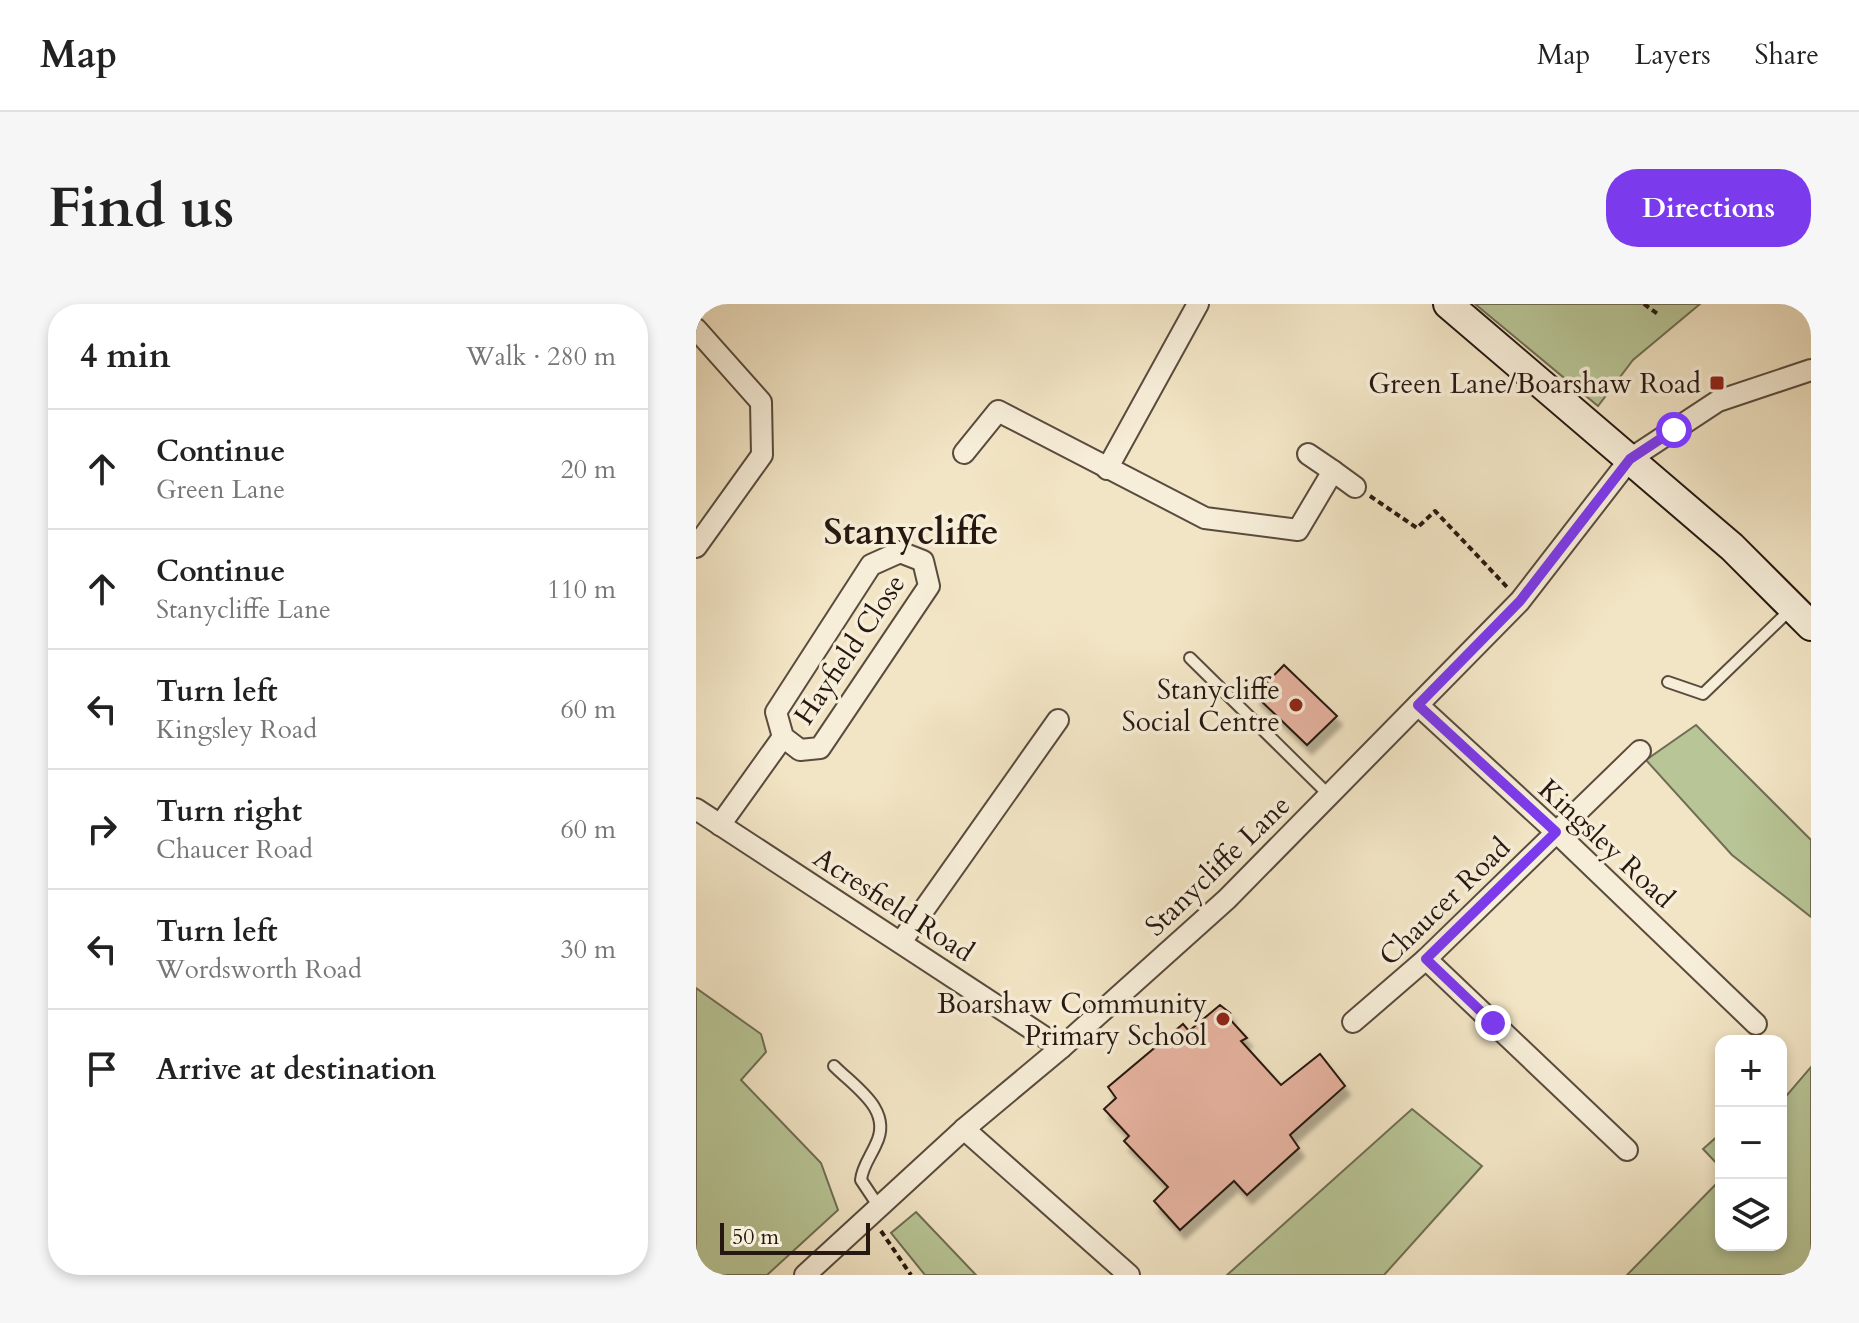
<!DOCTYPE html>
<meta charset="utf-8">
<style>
:root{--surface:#fff;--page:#f6f6f6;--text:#222;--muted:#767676;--line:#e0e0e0;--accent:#7c3aed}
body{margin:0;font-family:Cardo,serif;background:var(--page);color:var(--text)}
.controls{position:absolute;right:24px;bottom:24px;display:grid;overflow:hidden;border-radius:16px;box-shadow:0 4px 12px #0003}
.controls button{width:72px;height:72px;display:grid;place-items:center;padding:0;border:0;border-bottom:2px solid var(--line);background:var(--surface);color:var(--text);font:40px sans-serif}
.scale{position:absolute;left:24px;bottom:20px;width:150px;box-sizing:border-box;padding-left:8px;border:4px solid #261811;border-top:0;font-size:22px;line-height:28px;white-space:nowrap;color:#261811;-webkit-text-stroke:6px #f7eed9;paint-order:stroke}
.stop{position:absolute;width:24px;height:24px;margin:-18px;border:6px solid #7c3aed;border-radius:50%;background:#fff}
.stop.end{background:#7c3aed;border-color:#fff;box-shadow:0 2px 8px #0008}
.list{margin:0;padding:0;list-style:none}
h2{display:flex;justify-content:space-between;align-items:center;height:104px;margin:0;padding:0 32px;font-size:34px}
h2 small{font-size:26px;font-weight:400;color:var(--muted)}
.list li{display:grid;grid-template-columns:52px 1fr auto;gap:24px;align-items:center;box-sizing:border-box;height:120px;padding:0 32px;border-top:2px solid var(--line)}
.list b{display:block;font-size:30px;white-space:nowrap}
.list p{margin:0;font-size:26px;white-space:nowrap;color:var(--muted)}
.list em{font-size:26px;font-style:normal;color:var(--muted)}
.icon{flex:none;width:44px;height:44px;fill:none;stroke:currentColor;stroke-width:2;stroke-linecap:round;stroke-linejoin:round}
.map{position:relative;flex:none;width:1115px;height:971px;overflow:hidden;border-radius:32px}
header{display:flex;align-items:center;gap:48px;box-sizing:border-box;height:112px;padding:0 40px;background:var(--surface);border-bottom:2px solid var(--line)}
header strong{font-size:38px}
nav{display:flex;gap:44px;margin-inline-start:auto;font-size:28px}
.intro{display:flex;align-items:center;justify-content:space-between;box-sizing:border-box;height:192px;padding:0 48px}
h1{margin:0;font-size:56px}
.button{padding:20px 36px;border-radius:32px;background:var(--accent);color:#fff;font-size:28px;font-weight:700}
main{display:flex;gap:48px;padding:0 48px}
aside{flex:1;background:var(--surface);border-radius:32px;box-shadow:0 4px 12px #0003}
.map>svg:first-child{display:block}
.green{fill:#b8c596;stroke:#6f6e54;stroke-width:2}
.building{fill:#e7b3a0;stroke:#261811;stroke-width:2;filter:url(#shadow)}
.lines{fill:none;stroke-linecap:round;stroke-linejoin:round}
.lane-casing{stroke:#594b3e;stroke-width:14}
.street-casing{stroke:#594b3e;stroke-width:24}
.secondary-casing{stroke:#261811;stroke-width:32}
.path{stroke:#261811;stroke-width:4;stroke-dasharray:6 4;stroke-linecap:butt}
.lane{stroke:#f7eed9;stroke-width:10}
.street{stroke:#f7eed9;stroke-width:20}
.secondary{stroke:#f7eed9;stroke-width:28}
.route{stroke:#7c3aed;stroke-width:10}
.poi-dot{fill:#8f2418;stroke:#f7eed9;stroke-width:3}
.labels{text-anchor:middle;stroke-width:7;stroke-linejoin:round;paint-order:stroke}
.poi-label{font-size:28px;fill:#261811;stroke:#f7eed9;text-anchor:end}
.street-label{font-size:28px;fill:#261811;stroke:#f7eed9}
.district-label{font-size:36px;font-weight:bold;fill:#261811;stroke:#f7eed9}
</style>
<header>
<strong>Map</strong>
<nav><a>Map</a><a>Layers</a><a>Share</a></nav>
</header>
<div class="intro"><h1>Find us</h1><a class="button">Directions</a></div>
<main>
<aside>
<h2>4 min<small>Walk · 280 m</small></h2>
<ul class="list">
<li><svg class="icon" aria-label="ahead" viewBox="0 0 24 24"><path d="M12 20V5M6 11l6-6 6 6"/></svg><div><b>Continue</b><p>Green Lane</p></div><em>20 m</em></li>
<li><svg class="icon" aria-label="ahead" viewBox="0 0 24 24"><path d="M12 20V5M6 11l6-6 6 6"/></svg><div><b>Continue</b><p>Stanycliffe Lane</p></div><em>110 m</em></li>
<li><svg class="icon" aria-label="left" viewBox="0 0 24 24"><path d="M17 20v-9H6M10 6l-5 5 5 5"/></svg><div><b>Turn left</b><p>Kingsley Road</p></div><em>60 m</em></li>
<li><svg class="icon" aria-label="right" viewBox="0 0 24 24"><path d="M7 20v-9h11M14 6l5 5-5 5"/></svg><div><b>Turn right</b><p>Chaucer Road</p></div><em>60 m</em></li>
<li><svg class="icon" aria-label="left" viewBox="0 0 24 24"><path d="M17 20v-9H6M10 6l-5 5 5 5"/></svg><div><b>Turn left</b><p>Wordsworth Road</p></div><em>30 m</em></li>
<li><svg class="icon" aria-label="arrive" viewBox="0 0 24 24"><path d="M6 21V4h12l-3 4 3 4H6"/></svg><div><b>Arrive at destination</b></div></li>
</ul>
</aside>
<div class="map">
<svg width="1115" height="971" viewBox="0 0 1115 971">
<defs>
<filter id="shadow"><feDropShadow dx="5" dy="9" stdDeviation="2" flood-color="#0004"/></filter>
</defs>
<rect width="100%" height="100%" fill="#f2e5c5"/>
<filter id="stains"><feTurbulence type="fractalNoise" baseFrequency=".0025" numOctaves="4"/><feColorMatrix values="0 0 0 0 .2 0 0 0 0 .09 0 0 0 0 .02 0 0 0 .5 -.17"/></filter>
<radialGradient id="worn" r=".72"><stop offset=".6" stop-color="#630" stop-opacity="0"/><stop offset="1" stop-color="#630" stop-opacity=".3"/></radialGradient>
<g class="green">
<polygon points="779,0 1004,0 937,56 902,102"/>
<polygon points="1000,421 1115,536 1115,613 1036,551 950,456"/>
<polygon points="0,684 65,730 70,748 45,776 125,859 142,906 71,971 0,971"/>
<polygon points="1115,763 1115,971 931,971 1025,875 1025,941 1085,941 1085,798"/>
<polygon points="716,805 786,862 688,971 531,971"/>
<polygon points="1025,829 1025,864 1007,845"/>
<polygon points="220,908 280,971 229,971 195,929"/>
</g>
<g class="building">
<polygon points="588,361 641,412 611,441 559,391"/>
<polygon points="524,701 534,709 530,711 551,734 545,737 585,781 624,750 649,782 594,831 603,844 551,891 538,877 484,926 458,897 472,883 428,837 433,832 408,805 420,794 412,783 487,720 493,727"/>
</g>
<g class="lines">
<g class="lane-casing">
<g id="lane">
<polyline points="494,354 633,491"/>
<polyline points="972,378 1007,390 1095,305"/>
<path d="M138,762C160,784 197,806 180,840C175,852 166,863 165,876L183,903"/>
</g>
</g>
<g class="street-casing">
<g id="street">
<polyline points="0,25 65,98 66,151 0,243"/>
<polyline points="268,149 302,107 509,214 602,226 637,167 659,183"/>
<polyline points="612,150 637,167"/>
<polyline points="411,165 502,0"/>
<polyline points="722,401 860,528 1060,720"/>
<polyline points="0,505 365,744"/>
<polyline points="24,521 87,433 80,408 175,261 204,248 227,257 233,282 124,444 104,446 87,433"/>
<polyline points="205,638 362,416"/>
<polyline points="730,655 931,846"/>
<polyline points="657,718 730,655 944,447"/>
<polyline points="268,825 433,971"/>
<polyline points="109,971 268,825 365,744 531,595 824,297 934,155 1022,97 1115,66"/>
</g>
</g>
<g class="secondary-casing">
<polyline id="secondary" points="752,0 1036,243 1115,322"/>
</g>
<g class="path">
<polyline points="948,0 963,11"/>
<polyline points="674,192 721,224 739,207 811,283"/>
<polyline points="185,927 215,971"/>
</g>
<use href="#lane" class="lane"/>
<use href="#street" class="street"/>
<use href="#secondary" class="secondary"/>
</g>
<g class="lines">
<polyline class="route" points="797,719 730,655 860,528 722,401 824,297 934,155 978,126"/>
</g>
<g class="poi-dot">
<rect x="1013" y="71" width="16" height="16" rx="4"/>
<circle cx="600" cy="401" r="8"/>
<circle cx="527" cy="715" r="8"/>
</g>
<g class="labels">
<g class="poi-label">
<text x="1005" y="89">Green Lane/Boarshaw Road</text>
<text x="584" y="395">Stanycliffe<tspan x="584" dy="32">Social Centre</tspan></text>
<text x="511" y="709">Boarshaw Community<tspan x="511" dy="32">Primary School</tspan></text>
</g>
<g class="street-label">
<text transform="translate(153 345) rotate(-56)" y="10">Hayfield Close</text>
<text transform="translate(911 539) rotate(43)" y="10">Kingsley Road</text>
<text transform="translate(521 561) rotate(-44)" y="10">Stanycliffe Lane</text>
<text transform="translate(748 597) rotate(-44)" y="10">Chaucer Road</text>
<text transform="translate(198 600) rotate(33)" y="10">Acresfield Road</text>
</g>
<g class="district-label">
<text x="215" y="240">Stanycliffe</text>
</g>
</g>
<rect width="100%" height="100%" filter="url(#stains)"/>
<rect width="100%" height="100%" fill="url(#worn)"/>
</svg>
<div class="controls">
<button>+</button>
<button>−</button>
<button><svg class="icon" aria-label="layers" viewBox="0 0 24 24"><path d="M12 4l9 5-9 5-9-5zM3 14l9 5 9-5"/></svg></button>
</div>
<div class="scale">50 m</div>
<div class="stop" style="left:978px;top:126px"></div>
<div class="stop end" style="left:797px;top:719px"></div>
</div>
</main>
